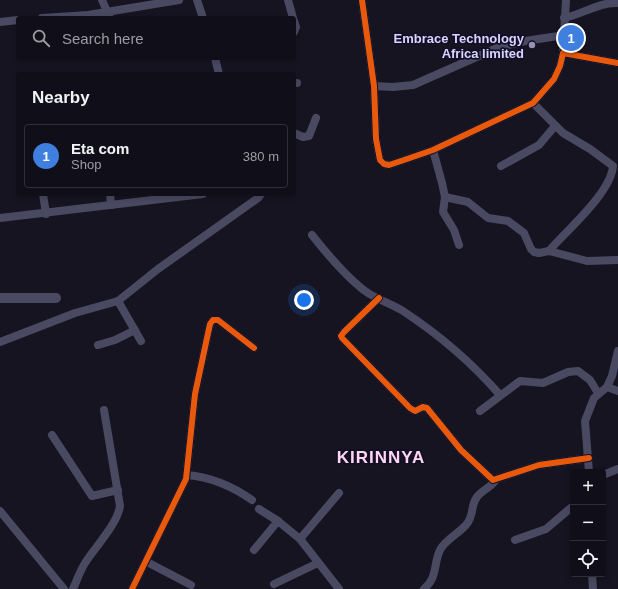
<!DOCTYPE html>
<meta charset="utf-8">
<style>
:root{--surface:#100f19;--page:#191822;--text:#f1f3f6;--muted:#9c9ca2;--line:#302f38;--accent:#0b8043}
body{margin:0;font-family:Arial,sans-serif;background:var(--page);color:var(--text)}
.controls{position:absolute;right:12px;bottom:12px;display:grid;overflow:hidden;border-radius:4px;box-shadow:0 2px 6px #0003}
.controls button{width:36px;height:36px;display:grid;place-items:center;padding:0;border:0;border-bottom:1px solid var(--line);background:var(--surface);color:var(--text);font:20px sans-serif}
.you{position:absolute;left:304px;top:300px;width:14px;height:14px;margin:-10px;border:3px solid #fff;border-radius:50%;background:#1a73e8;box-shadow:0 0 0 6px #1a73e833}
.badge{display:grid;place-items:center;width:26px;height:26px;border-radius:50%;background:var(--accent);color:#fff;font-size:13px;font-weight:700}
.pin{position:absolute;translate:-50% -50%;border:2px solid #fff;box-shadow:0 1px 4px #0006}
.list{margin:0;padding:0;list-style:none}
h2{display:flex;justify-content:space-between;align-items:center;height:52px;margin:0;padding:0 16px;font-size:17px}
h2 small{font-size:13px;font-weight:400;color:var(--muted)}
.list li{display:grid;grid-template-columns:26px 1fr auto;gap:12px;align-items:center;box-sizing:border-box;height:64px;margin:0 8px 8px;padding:0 8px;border:1px solid var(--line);border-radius:4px}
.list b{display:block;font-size:15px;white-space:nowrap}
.list p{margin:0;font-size:13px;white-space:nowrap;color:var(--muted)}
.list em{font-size:13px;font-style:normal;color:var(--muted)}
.icon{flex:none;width:22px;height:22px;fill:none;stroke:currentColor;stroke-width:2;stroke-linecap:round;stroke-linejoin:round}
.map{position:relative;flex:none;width:618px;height:589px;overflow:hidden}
.search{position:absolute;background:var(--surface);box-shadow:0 2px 6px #0003;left:16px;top:16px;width:280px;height:44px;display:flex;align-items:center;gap:10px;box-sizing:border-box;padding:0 14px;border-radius:4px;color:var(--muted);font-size:15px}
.panel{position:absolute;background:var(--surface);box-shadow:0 2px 6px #0003;left:16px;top:72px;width:280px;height:124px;border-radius:4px}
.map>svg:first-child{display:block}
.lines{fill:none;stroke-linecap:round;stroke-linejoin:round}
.minor{stroke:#4a4962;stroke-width:8}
.tertiary{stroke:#4a4962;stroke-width:10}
.cycleway-casing{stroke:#130f26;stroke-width:8}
.cycleway{stroke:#e8590c;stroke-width:6}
.poi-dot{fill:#9591b1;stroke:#130f26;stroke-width:1.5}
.labels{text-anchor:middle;stroke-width:3.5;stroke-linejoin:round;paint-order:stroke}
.poi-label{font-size:13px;font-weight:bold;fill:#d9d4ff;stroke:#130f26;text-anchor:end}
.district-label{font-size:17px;font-weight:bold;letter-spacing:1px;fill:#ffd6f0;stroke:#130f26}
</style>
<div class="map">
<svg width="618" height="589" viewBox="0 0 618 589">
<rect width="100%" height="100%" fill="#161421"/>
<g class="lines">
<g class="minor">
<polyline points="102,0 110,18"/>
<polyline points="197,0 203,18"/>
<polyline points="288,0 293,18"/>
<polyline points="362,0 374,86 376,139 380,160 384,164 389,165 404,160 433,150 533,103 554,79 560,66 563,53 618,63"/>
<polyline points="42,18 88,15 179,0"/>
<path d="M564,18C583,14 599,2 618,3"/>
<polyline points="294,21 296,27 294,32"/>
<polyline points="0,22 18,20"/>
<polyline points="563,53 566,0"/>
<polyline points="215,58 219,74"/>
<polyline points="294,83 297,83"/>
<polyline points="374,86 393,87 413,85 497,48 525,41 565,35"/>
<path d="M533,103L563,133L590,149L613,166C611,193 566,231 549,251"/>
<polyline points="294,133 303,137 309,136 316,118"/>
<polyline points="433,150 442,183 445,197 443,212 454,230 459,245"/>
<polyline points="501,166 539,145 555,126"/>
<polyline points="43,194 46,214"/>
<polyline points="110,194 111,205"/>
<polyline points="445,197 468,202 488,218 508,221 524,233 531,249 534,252 539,253 549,251 587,261 618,260"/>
<polyline points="0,218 203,194"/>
<path d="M312,235C327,254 342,272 360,287C371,298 389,302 403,311C438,334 472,363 500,395"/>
<polyline points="379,298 344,332 341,336 342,338 410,408 415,411 423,407 427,408 461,450 493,480 539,465 589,458"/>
<polyline points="118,301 141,341"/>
<polyline points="0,342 75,313 118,301 158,269 258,198 261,194"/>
<polyline points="98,345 115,340 135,330"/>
<polyline points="607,387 618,391"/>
<polyline points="480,411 520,381 543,383 568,372 578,371 590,380 598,393"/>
<polyline points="52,435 92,496 118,490"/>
<polyline points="589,472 585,421 594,398 607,387 612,376 618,351"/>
<path d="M187,475C211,477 232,486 252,500"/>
<polyline points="603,475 618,469"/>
<polyline points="259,509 278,521"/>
<polyline points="0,511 64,589"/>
<polyline points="515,540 546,529 573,506"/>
<polyline points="254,550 278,521 300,539"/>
<polyline points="147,562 191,585"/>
<polyline points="592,574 593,589"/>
<polyline points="274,584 318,563"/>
<path d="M73,589C77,580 80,571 85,563C95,547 117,525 120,506L104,410"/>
<polyline points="132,589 186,479 195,394 210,324 213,320 218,320 254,348"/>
<polyline points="339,589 300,539 339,493"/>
<path d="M424,589C438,577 433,565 440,550C445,540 458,534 466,525C475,514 470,506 477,497C482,490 490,488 495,481"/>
</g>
<polyline class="tertiary" points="0,298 56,298"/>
<g class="cycleway-casing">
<g id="cycleway">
<polyline points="362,0 374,86 376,139 380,160 384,164 389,165 404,160 433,150 533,103 554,79 560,66 563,53 618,63"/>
<polyline points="379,298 344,332 341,336 342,338 410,408 415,411 423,407 427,408 461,450 493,480 539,465 589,458"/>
<polyline points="132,589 186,479 195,394 210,324 213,320 218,320 254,348"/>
</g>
</g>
<use href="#cycleway" class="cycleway"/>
</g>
<circle class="poi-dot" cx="532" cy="45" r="4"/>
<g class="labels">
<g class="poi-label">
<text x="524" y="43">Embrace Technology<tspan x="524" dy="15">Africa limited</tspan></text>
</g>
<g class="district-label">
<text x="381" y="463">KIRINNYA</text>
</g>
</g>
</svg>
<div class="controls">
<button>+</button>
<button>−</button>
<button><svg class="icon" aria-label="locate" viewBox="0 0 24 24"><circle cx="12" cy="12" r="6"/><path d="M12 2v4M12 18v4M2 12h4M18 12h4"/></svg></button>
</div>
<div class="you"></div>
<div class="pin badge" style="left:571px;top:38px;background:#3f7fe0">1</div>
<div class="search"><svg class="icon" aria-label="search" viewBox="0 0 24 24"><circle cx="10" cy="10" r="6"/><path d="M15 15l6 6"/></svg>Search here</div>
<section class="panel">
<h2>Nearby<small></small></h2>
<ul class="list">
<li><span class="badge" style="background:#3f7fe0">1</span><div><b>Eta com</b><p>Shop</p></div><em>380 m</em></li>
</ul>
</section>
</div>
